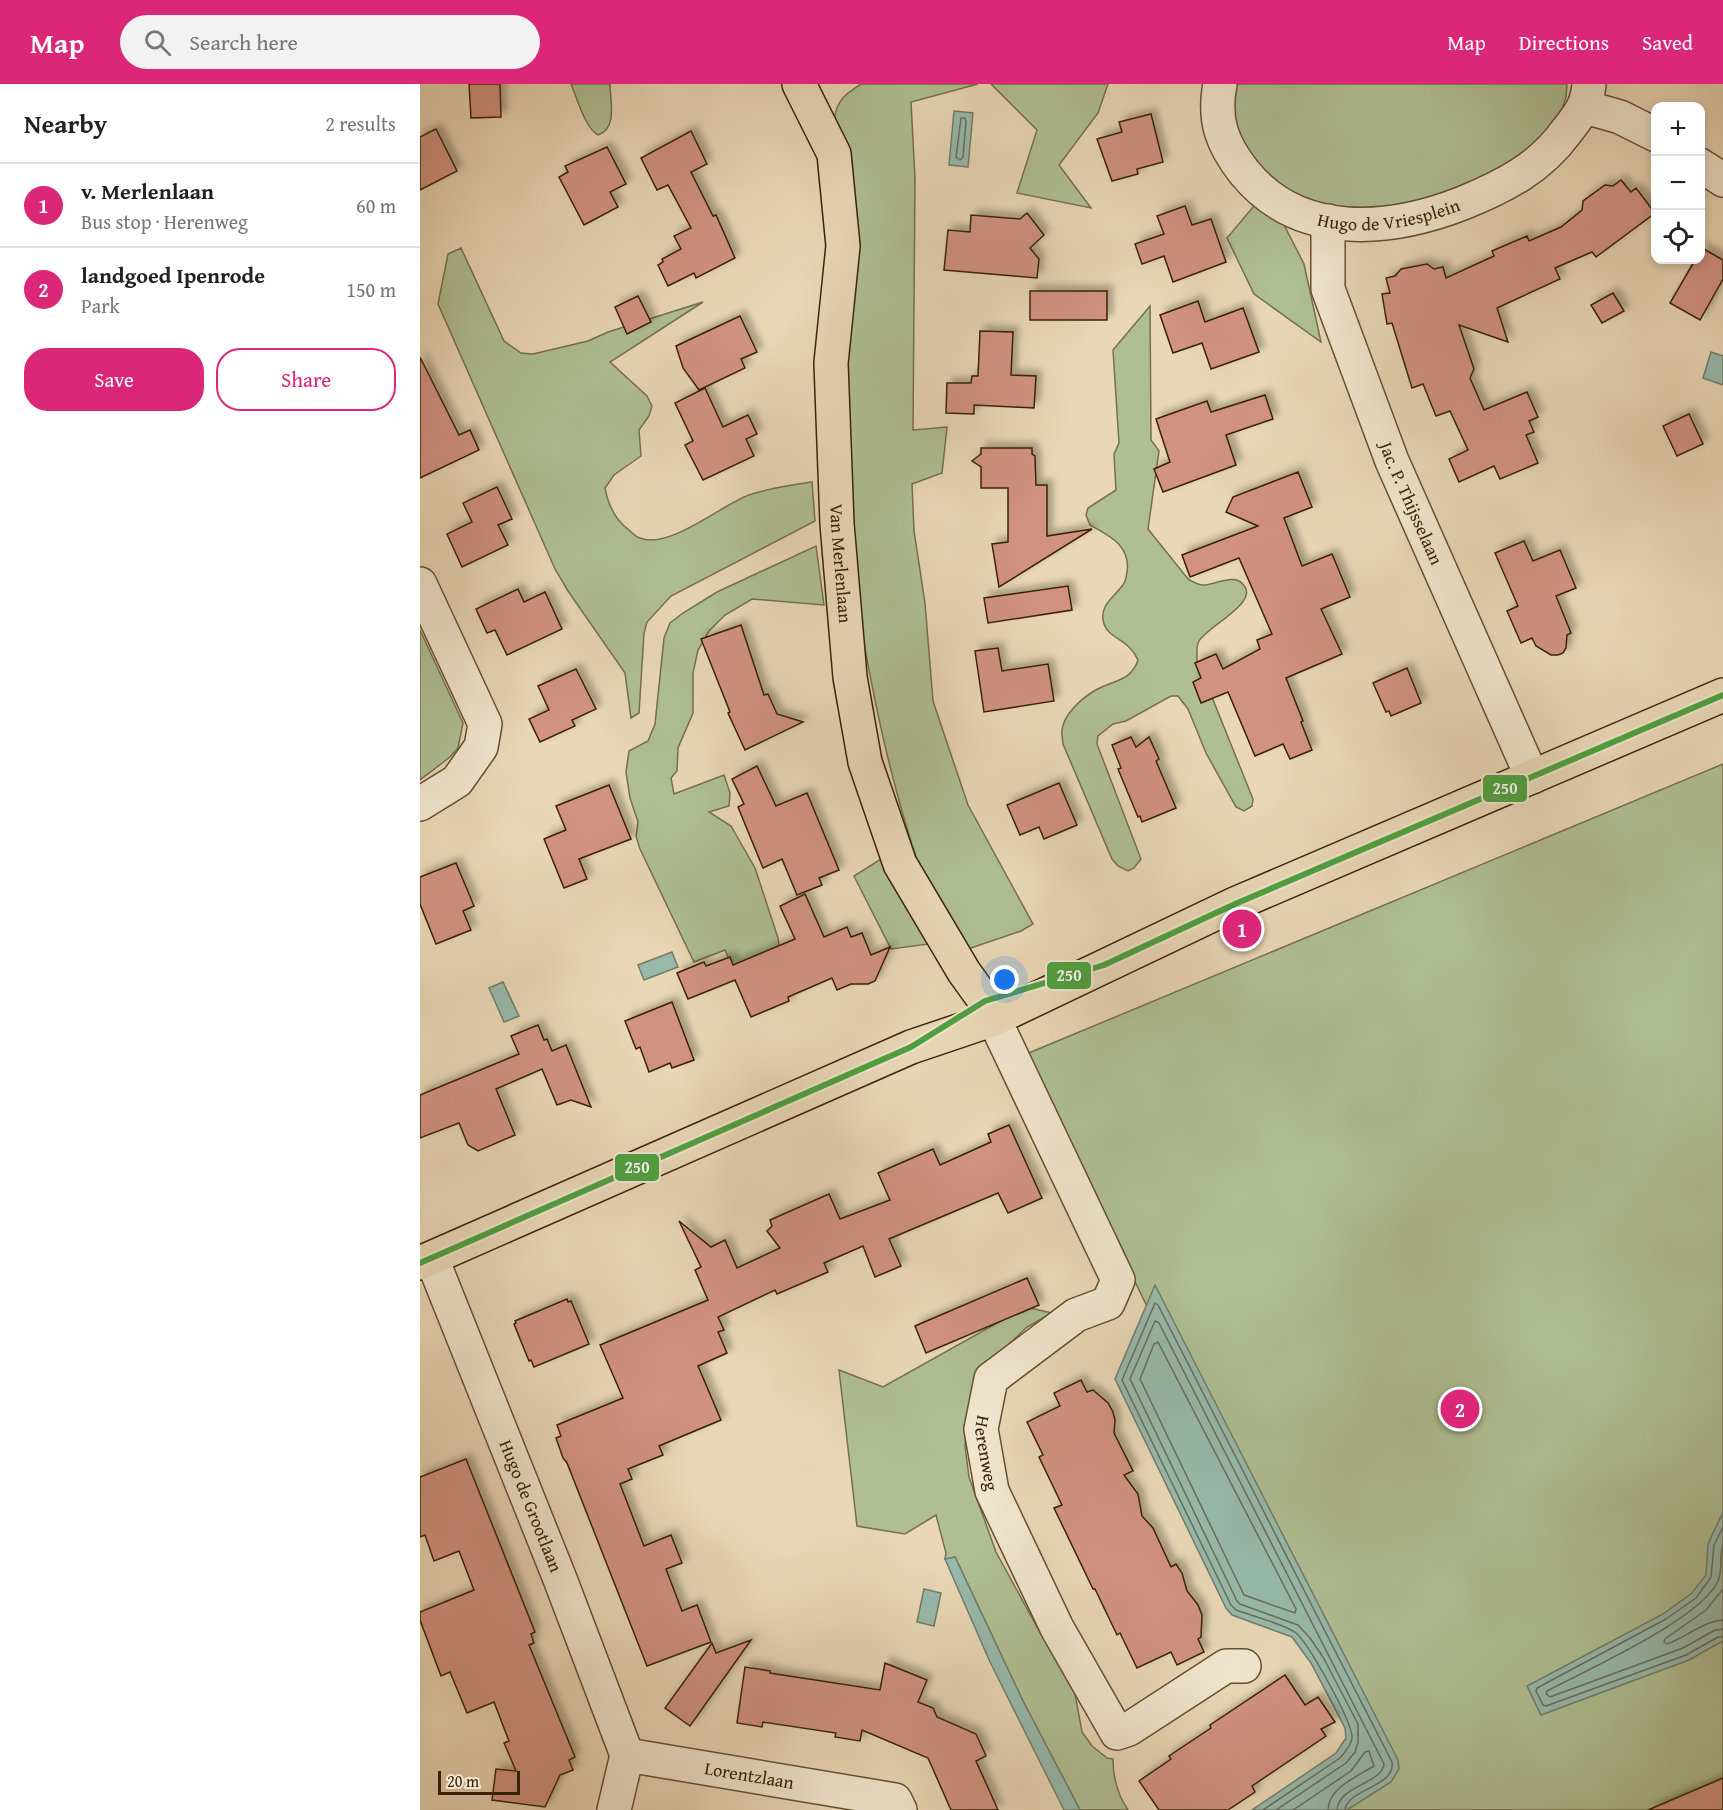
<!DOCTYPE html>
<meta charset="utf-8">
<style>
:root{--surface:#fff;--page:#f2f2f2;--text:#222;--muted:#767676;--line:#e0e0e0;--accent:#db2777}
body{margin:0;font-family:"Gentium Book Plus",serif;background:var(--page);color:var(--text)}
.controls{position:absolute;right:18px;top:18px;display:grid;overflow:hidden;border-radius:12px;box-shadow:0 3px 9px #0003}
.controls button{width:54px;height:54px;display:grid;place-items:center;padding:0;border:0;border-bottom:2px solid var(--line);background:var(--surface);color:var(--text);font:30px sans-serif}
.scale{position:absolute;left:18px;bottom:15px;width:82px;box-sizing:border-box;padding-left:6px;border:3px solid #392205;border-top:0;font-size:16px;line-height:21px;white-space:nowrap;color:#392205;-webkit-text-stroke:4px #f1e5cf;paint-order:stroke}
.you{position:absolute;left:585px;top:896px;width:21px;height:21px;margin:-15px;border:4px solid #fff;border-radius:50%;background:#1a73e8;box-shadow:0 0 0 9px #1a73e833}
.badge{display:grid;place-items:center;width:39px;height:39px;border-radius:50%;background:var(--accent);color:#fff;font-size:20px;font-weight:700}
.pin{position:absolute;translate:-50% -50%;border:3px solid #fff;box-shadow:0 2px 6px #0006}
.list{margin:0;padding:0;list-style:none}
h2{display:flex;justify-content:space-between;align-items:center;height:78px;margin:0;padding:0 24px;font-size:26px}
h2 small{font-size:20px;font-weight:400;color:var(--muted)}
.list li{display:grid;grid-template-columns:39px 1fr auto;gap:18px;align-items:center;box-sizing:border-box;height:84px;padding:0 24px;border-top:2px solid var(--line)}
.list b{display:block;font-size:22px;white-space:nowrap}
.list p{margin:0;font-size:20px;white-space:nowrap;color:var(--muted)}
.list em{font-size:20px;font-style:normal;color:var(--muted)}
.actions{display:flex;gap:12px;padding:18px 24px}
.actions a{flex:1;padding:14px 0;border:2px solid var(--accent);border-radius:24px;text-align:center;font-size:21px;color:var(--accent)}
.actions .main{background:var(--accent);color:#fff}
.icon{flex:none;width:33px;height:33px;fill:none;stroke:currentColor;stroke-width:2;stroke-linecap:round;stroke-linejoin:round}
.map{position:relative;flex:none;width:1303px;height:1726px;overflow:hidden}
header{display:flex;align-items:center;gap:36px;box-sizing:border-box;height:84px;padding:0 30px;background:var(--accent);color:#fff}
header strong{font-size:28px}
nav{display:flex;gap:33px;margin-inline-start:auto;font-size:21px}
.search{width:420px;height:54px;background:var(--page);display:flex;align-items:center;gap:15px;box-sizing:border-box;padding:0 21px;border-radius:33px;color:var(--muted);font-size:22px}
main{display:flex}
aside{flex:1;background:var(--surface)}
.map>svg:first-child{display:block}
.green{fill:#afbf93;stroke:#74704c;stroke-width:1.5}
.water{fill:#97baad;stroke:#717d6a;stroke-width:1.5}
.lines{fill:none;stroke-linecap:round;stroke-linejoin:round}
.shore{stroke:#686e59;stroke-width:1.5}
.building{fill:#d19280;stroke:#392205;stroke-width:1.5;filter:url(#shadow)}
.minor-casing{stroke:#654f31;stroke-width:36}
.major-casing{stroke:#392205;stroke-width:36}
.minor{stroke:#f1e5cf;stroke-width:33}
.major{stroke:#e9d7b5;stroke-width:33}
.bus-1-casing{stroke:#f1e5cf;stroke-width:10}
.bus-1{stroke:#4ea140;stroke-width:6}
.labels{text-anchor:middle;stroke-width:4.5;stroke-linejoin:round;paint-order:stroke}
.street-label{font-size:18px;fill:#392205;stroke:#f1e5cf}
.line-badge{stroke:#f1e5cf;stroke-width:2}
.badge-label{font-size:16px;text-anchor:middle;font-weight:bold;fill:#fff}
</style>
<header>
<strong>Map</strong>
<div class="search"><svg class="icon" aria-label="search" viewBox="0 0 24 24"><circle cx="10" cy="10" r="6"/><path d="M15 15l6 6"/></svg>Search here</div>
<nav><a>Map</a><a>Directions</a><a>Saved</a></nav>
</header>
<main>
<aside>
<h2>Nearby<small>2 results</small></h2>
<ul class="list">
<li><span class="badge">1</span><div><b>v. Merlenlaan</b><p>Bus stop · Herenweg</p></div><em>60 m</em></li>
<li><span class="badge">2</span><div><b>landgoed Ipenrode</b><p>Park</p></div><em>150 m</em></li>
</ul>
<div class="actions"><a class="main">Save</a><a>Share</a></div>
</aside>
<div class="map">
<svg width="1303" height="1726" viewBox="0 0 1303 1726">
<defs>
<filter id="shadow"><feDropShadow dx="5.5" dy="-5.5" stdDeviation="3" flood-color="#0004"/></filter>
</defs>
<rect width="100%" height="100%" fill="#e9d7b5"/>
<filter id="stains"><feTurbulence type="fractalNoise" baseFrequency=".00333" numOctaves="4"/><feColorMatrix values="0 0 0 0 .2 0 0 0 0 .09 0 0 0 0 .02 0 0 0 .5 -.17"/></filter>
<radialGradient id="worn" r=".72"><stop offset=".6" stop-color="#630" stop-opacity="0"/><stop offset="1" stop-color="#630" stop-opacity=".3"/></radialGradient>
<g class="green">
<path d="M151,0H190C190,17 198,44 178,51C165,44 157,14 151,0Z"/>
<path d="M441,0H558L491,18L495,94L493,346L527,343L522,389L492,400L494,447L505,519L513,617L548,721L613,840L601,847L542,867C529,842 509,810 500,785C471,700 453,613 438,525L414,36C417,16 424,11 441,0Z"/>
<polygon points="571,0 688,0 678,29 639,81 671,124 597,109 617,46"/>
<polygon points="814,0 1147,0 1146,13 1140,31 1116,62 1067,95 967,127 879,120 815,59 812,4"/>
<polygon points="834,122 859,131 884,180 901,258 834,210 807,154"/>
<path d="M41,164L84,257L101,269L113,270L168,257L188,248L283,218L190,278L227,312L232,322L229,332L219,346L221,372L194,391L185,404C188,420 195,436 209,446C212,449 216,453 220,454C249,466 301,421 329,411C349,404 371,401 392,398L395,437L251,512L227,538L224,549L219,629L211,634L205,589L148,507L135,485L18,220L28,170Z"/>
<path d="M730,222L731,356L739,367L728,445L768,495C773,498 779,502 785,501C797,500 817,488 825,503C836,520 787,543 779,557C776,562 777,569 777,576L833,715L832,722L824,727L816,723L786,669L768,625L758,612H751L706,637L693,640L678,652L677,660L721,775L714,784L708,787L698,782L692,775L643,660C643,656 641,650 642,646C644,630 661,615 674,607C692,596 711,598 718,576C709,555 689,555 684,540C678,522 694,513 703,501C706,497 706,493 707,488C711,462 690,452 670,441L666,431L668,424L696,406L694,370L699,359L693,266Z"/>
<polygon points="396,462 404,521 332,515 305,531 289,547 278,566 273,589 273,629 258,664 257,687 251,694 254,710 304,691 310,709 309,722 289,728 311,742 335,784 358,854 360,871 320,901 305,866 274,878 220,765 216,752 218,738 210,714 206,688 209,667 228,657 235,640 244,554 250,539 263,529 297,508"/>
<polygon points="0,546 43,639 38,664 30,673 0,696"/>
<polygon points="1303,680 1303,1726 871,1726 951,1680 604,971"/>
<polygon points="461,775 509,860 471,865 434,792"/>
<path d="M606,1223L632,1229L607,1243L584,1265L568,1284L547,1332L545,1362L549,1393L576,1468L617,1543L647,1593L655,1610L662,1648L672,1662L687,1674L693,1675C693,1694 697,1710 708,1726H660L603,1617L535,1473L525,1475L526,1469L516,1431L485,1450L437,1442L419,1286L463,1303Z"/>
</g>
<g class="water">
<polygon points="534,27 553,29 548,83 529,81"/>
<polygon points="1291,268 1303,272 1303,301 1283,294"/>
<polygon points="252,868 258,883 224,896 218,881"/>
<polygon points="83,898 99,932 84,938 69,904"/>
<polygon points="735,1201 978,1676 979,1685 971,1698 927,1726 832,1726 916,1669 926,1654 925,1644 891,1579 872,1553 812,1531 806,1524 695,1295"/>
<polygon points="1303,1428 1303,1557 1269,1576 1121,1631 1107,1602 1243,1530 1272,1509 1286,1491 1288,1460"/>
<polygon points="535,1473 603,1617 660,1726 644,1726 570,1578 525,1475"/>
<polygon points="504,1505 521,1509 514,1542 497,1538"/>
</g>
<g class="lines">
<g class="shore">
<polygon points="541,34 545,34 546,37 543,73 540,76 536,73"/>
<polygon points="738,1258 876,1525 875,1529 824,1511 720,1295 734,1260"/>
<polyline points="1303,1443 1294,1461 1291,1493 1276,1514 1246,1535 1117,1604 1116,1607 1123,1621 1126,1622 1266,1571 1298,1553 1303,1553"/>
<path d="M1303,1460C1299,1472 1303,1486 1298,1497C1281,1535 1167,1586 1127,1607L1126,1610L1130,1613L1263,1564L1295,1546L1303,1545"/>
<path d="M1303,1505L1286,1526L1245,1555L1244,1558L1247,1560C1265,1554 1284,1537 1303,1536"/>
<path d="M843,1726L920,1674C925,1668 931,1662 932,1654C933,1639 889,1560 876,1549C867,1541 829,1531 816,1526L811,1521L702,1296L735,1219L738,1221L972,1678C976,1703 927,1705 925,1726"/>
<path d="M856,1726L926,1679L935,1668L938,1658V1640L903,1573L890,1554L878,1541L820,1520L817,1517L710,1295L735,1237L739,1239L964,1680C962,1700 919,1701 917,1726"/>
<path d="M873,1726L931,1687L945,1668L949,1667L954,1682C937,1693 909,1703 908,1726"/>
</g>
</g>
<g class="building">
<polygon points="49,0 80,0 81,33 51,34"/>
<polygon points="731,30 743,78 717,85 718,90 692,97 677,55 702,48 699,38"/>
<polygon points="16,45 37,87 0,106 0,53"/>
<polygon points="271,47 287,80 271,88 293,132 296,131 315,174 276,194 274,189 248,202 238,181 243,178 242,175 261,165 254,152 271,144 248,101 237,106 221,74"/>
<polygon points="187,63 206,100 190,108 198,123 164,141 139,93 148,88 145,82"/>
<polygon points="1201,96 1211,108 1216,104 1235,129 1176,173 1172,168 1135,184 1140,195 1077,224 1088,258 1039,241 1054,285 1050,294 1064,326 1107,308 1118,333 1109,337 1114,348 1106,351 1118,379 1080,395 1074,382 1039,398 1029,375 1048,366 1030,327 1016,332 1003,300 992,304 972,239 967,240 962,210 970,209 966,194 975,192 981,185 1007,180 1014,185 1023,183 1026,194 1074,172 1072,167 1107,152 1109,157 1141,143 1162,126 1163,117 1185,101 1193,102"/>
<polygon points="765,122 772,141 791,135 806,178 753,198 744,172 722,180 715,160 744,150 737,132"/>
<polygon points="607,129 624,151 610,164 619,175 617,194 524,186 528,146 550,148 551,131 600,135"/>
<polygon points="1282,164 1303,176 1303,195 1280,236 1250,219 1275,176 1281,176"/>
<rect x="610" y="207" width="77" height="29"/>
<polygon points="1193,209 1204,227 1182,239 1171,221"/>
<polygon points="218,212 231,238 207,250 195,223"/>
<polygon points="778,217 785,238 823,224 839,268 791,285 782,259 753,269 740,231"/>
<polygon points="320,232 337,268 321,275 325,284 279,306 263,284 256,262"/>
<polygon points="560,247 593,248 591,291 616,292 614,324 554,321 554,330 526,329 527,299 551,299 552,292 558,292"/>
<polygon points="0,273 39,351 50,346 59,366 0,394"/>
<polygon points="285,304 303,343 328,331 337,350 326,355 334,372 283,396 265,361 273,357 255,319"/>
<polygon points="845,311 853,335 806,351 816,381 743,408 734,385 750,378 736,335 787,317 791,328"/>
<polygon points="1269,330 1283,360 1257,372 1243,342"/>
<polygon points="561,364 612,364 612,370 615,372 616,401 627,401 627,452 672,445 579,503 572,460 588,458 588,404 561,404 561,383 552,377 561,370"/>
<polygon points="878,388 892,423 864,434 882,482 912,470 930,513 901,525 922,570 866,594 883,637 881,638 892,666 870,675 863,660 835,672 808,608 781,619 773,598 781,594 775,579 796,570 803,585 840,565 837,556 852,550 819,474 770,493 762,471 838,442 806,428 813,413"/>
<polygon points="77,403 92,435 78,441 88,461 42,483 27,450 52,438 43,419"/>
<polygon points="1104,457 1113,477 1140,466 1156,504 1136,512 1151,549 1147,551 1146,564 1143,569 1138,571 1131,571 1116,562 1112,554 1101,559 1087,527 1098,522 1075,469"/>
<polygon points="648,502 652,526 568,539 564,514"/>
<polygon points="98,505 104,518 125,508 142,545 87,571 75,546 67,549 56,525"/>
<polygon points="321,541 344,611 348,610 357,630 383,638 325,666 308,629 310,628 281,555"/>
<polygon points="578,564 582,587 628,580 634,617 564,628 555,567"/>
<polygon points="987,584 1001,619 971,632 969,627 966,628 953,599"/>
<polygon points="156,585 176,625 152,636 155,642 120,658 109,635 129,626 118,602"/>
<polygon points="711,653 716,663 729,653 739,675 736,677 756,724 722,738 720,732 718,733 698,685 701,684 692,661"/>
<polygon points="337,682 356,722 387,709 419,786 399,794 402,801 377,811 362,775 343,784 318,723 324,720 312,695"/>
<polygon points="639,699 657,741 624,755 619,743 600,751 587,721"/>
<polygon points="189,701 211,755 159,775 167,795 144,804 124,755 146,746 136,722"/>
<polygon points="36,779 54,822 43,827 51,846 16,860 0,820 0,793"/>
<polygon points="385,810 404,853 427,843 431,853 442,849 451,871 470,863 455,897 448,900 431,900 417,906 412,894 368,913 369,917 331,933 315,896 268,915 257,889 284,878 286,882 310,873 313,881 375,855 360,822"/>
<polygon points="252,918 274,976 252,984 250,979 229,988 220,963 216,965 205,937"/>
<polygon points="118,941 124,956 127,955 132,967 146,961 171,1023 151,1016 137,1021 122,985 76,1005 95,1051 58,1067 48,1061 39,1039 0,1054 0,1011 99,970 91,952"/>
<polygon points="589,1041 622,1114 588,1129 578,1109 469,1155 481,1182 455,1193 443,1162 404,1179 408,1188 357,1210 355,1206 298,1233 304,1246 298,1248 307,1269 278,1282 301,1336 239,1362 243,1371 208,1385 212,1395 200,1400 224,1462 251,1451 262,1479 246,1485 262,1527 277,1521 291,1558 227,1582 147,1379 143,1374 136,1354 141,1352 137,1341 203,1314 180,1261 288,1216 275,1186 281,1183 259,1137 291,1163 305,1156 317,1184 360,1164 347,1147 352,1142 350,1136 409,1110 420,1135 470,1116 458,1089 513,1065 520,1081 571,1058 568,1050"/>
<polygon points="607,1194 619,1221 506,1269 495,1242"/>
<polygon points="147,1215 148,1218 151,1217 169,1260 114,1283 111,1276 109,1277 94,1240 96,1239 95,1237"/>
<polygon points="661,1296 667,1308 673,1306 688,1319 693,1328 695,1336 694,1349 713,1387 704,1391 718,1410 722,1432 733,1444 751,1483 756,1480 762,1489 767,1507 778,1521 782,1531 781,1553 778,1555 784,1568 757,1581 751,1568 717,1584 700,1549 697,1551 675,1505 673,1505 634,1424 642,1421 619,1373 623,1371 607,1338 640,1322 634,1309"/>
<polygon points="46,1375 115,1548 111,1550 114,1559 109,1561 155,1673 149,1676 153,1686 140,1691 125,1723 72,1716 76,1685 96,1687 84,1659 89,1657 74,1618 47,1629 30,1588 21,1592 0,1536 0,1528 54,1506 39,1467 14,1477 5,1451 0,1453 0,1393"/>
<polygon points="331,1556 270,1642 245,1624 292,1559 296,1569"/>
<polygon points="465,1579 507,1596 498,1618 513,1624 517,1633 556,1650 566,1672 556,1677 578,1726 531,1726 508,1674 442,1646 440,1657 415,1653 416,1649 343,1638 342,1643 317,1639 325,1583 350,1587 350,1589 460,1606"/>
<polygon points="865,1591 885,1621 898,1613 915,1638 901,1645 906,1652 832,1702 835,1708 808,1726 739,1726 719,1697 751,1675 749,1672 791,1644 790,1641"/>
<polygon points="1303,1694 1303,1726 1228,1726"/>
</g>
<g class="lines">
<g class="minor-casing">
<g id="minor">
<path id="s1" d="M800,0C793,36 802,60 824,88C879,156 969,148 1043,119C1083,103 1120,84 1146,48C1159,31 1167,23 1169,0"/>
<polyline points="1165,23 1200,33 1236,51"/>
<polyline points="1280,81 1303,96"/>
<path id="s2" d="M908,137V205L972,377L1112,693"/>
<polyline points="0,500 65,640 61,663 37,697 0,720"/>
<path id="s3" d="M574,935L698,1196L688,1219L656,1231L571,1295L561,1345L572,1407L637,1544L697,1649L709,1645L806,1582H824"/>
<path id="s4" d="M12,1175L140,1495L207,1671"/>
<path id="s5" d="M207,1671L475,1716L480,1726"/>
<polyline points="194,1726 207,1671"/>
</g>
</g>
<g class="major-casing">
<g id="major">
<path id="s6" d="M379,0L414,70L423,162L411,279L417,440L430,593L445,678L480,780L544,888L565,917L574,935"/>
<polyline points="0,1179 491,963 574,935 815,820 1303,611"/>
</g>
</g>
<use href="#minor" class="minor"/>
<use href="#major" class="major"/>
<g class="bus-1-casing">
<polyline id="bus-1" points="0,1179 491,963 565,917 684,881 815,820 1303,611"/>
</g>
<use href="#bus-1" class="bus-1"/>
</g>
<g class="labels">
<g class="street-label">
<text dy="6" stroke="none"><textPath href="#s1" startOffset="256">Hugo de Vriesplein</textPath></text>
<text dy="6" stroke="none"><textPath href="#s2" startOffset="298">Jac. P. Thijsselaan</textPath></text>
<text dy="6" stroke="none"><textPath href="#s6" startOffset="489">Van Merlenlaan</textPath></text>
<text dy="6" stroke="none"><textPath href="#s3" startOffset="530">Herenweg</textPath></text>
<text dy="6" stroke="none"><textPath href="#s4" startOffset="266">Hugo de Grootlaan</textPath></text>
<text dy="6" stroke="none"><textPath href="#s5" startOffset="124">Lorentzlaan</textPath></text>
</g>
</g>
<g class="line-badge">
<rect x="1062" y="690" width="46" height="29" rx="6" fill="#4ea140"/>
<rect x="626" y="877" width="46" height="29" rx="6" fill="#4ea140"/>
<rect x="194" y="1069" width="46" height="29" rx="6" fill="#4ea140"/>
</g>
<g class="badge-label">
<text x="1085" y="710">250</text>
<text x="649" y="897">250</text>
<text x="217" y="1089">250</text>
</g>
<rect width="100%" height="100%" filter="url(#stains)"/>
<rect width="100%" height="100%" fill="url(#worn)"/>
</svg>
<div class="controls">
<button>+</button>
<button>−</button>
<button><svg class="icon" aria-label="locate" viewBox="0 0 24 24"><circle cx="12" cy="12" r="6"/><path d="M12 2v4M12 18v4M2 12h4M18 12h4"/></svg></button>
</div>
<div class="scale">20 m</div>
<div class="you"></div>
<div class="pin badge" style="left:822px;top:845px">1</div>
<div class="pin badge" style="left:1040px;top:1325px">2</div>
</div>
</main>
